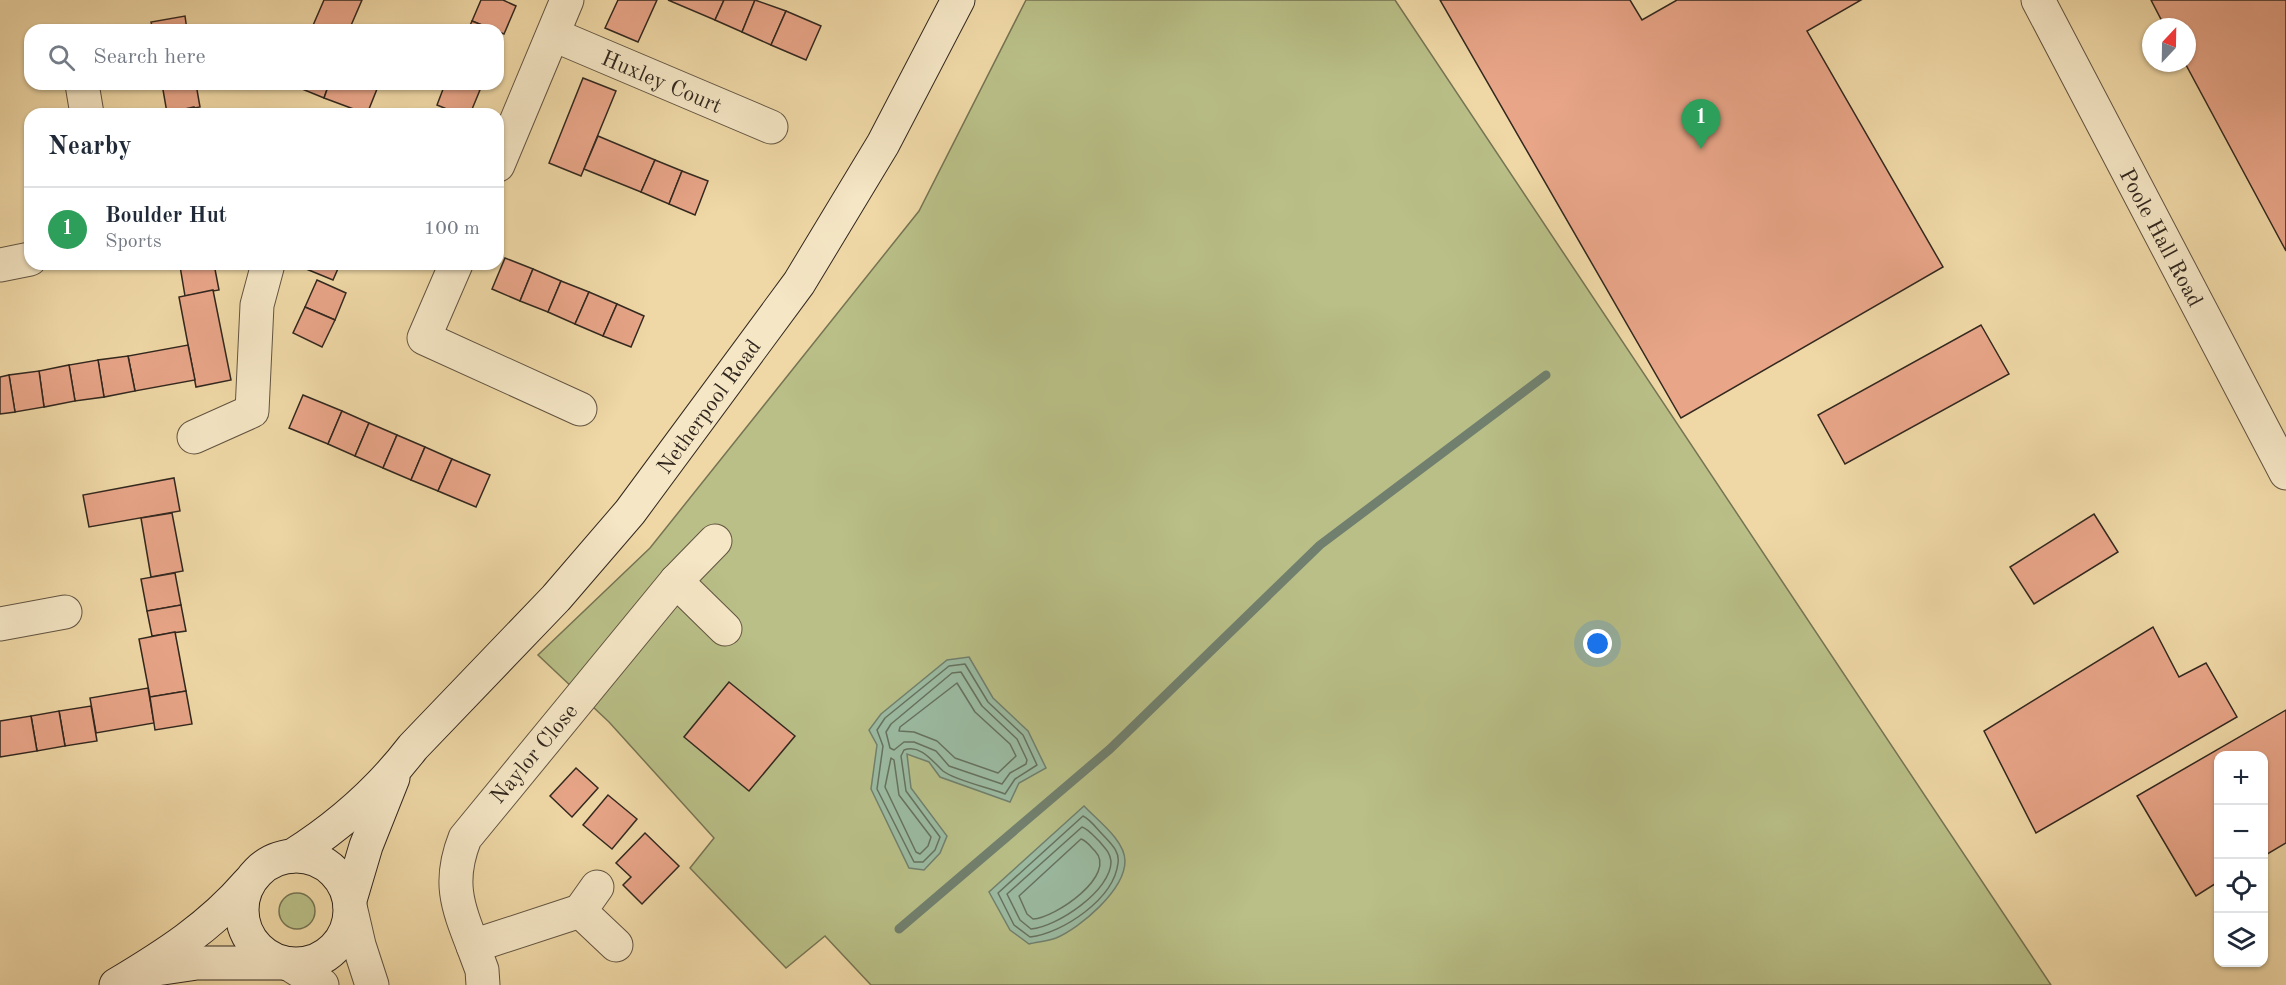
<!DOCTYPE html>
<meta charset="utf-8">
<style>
:root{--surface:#fff;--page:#f6f6f7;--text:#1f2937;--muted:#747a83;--line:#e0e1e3;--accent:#ea580c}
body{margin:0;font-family:"Old Standard TT",serif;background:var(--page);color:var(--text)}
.controls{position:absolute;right:18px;bottom:18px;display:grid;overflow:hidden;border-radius:12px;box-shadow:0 2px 4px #0004}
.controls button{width:54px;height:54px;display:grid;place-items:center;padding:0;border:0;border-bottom:2px solid var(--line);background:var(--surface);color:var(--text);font:30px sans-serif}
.compass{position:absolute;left:2142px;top:18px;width:54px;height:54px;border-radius:50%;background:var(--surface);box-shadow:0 2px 4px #0004;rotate:22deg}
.you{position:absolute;left:1598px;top:644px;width:21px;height:21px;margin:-15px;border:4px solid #fff;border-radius:50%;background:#1a73e8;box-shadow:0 0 0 9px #1a73e833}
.badge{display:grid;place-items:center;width:39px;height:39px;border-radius:50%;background:var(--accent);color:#fff;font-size:20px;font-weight:700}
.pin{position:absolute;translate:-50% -50px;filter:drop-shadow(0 2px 3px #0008)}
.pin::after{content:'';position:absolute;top:32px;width:21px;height:18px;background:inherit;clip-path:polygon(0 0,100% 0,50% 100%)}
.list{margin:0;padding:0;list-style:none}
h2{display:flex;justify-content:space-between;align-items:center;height:78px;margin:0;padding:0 24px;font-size:26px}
h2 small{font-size:20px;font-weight:400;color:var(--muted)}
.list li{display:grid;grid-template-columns:39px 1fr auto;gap:18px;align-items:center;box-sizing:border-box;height:84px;padding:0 24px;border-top:2px solid var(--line)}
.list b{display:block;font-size:22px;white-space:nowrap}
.list p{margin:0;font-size:20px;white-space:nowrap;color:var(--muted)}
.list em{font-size:20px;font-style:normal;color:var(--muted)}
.icon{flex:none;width:33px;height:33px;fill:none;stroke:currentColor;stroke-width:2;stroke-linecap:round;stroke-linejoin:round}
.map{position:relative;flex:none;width:2286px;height:985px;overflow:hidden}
.search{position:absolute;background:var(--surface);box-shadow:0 2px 4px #0004;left:24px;top:24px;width:480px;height:66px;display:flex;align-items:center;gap:15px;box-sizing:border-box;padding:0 21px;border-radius:18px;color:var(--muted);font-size:22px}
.panel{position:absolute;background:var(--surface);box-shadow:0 2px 4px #0004;left:24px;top:108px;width:480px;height:162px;border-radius:18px}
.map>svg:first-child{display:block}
.green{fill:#b9bf87;stroke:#767453;stroke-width:1.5}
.water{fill:#9bbba2;stroke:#71806e;stroke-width:1.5}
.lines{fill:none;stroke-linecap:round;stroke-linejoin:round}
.shore{stroke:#667260;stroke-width:1.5}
.stream{stroke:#71806e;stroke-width:9}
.building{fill:#e8a588;stroke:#32281f;stroke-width:1.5}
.street-casing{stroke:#615441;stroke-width:35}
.secondary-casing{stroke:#32281f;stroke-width:35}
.street{stroke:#f5e6c5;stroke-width:33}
.secondary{stroke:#f5e6c5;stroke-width:33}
.labels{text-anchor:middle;stroke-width:5;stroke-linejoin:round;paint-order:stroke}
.street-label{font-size:22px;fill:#32281f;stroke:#f5e6c5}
</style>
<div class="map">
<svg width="2286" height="985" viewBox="0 0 2286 985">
<rect width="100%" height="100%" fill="#efd8a6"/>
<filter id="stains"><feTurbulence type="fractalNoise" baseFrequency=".00333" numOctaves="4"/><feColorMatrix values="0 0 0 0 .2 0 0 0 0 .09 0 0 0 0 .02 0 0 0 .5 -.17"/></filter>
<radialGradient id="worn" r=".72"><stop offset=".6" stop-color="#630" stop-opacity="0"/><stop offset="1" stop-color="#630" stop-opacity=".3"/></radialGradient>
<g class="green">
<polygon points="1026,0 1395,0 2051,985 871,985 825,936 786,968 690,868 714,838 609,722 538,655 650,548 919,211"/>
<circle cx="297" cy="911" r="18"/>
</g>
<g class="water">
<polygon points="969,657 993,698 1028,731 1046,768 1019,783 1010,802 940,777 929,762 907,754 911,788 947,836 940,853 924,870 909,868 871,789 877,745 869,730 881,714 947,660"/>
<path d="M1084,806C1097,820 1125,840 1125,861C1125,890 1080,928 1056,938C1048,941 1037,942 1029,944L1010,930L989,892Z"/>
</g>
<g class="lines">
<g class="shore">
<path d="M965,664L988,702L1023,735L1037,765L1015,779L1005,794C990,788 954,780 943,771C933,762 921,744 904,750L901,756L906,791L940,837L935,850L923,862H914L877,789L883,746L877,730L885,718L949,666Z"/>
<polygon points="961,672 982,706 1017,739 1027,760 1026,764 1010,773 1002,784 949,766 936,751 914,742 904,742 894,750 890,748 886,732 891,724 952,673"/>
<polygon points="957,683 975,712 1010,744 1016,756 998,773 955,758 937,741 914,732 899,731 900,727"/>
<polygon points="891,758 894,760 899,795 931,837 928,846 920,854 916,852 885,787"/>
<path d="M1083,816C1091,820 1097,829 1103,835C1110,843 1120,851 1118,863C1114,899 1063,933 1030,937L1014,925L998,893Z"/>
<path d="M1082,827C1088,829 1094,836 1099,841C1104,847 1110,852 1111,861C1112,890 1057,927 1031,929L1020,920L1007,894Z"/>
<path d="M1081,839C1087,841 1090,846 1095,851C1118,875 1055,918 1033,919L1027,914L1019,896Z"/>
</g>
<polyline class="stream" points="899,929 1110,749 1320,545 1546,375"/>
</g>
<g class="building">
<polygon points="324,0 362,0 349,30 311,30"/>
<polygon points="481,0 503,0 516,6 504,34 472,21"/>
<polygon points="618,0 657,0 638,42 605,28"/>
<polygon points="668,0 724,0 715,20"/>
<polygon points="724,0 755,0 742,32 715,20"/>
<polygon points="755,0 786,11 771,45 742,32"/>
<polygon points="1440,0 1630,0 1642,20 1677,0 1861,0 1807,31 1943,267 1681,418"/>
<polygon points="2151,0 2286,0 2286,251 2185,63 2187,63 2187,27 2165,27"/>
<polygon points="786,11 821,26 806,60 771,45"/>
<polygon points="185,16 187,30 153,30 151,22"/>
<polygon points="472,21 494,30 468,30"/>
<polygon points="583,78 616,91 581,176 549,163"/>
<polygon points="162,84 196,84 200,107 167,113"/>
<polygon points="290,84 329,84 324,98"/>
<polygon points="329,84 379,84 367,114 324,98"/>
<polygon points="445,84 465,84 480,90 470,114 459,114 437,105"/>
<polygon points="194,107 195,114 160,114 167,113"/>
<polygon points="598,136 655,160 641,192 584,169"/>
<polygon points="655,160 682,171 669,204 641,192"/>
<polygon points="682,171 708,181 695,215 669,204"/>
<polygon points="505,258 533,269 520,301 492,289"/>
<polygon points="191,264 214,264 219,290 185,296 180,266"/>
<polygon points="300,264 340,264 333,280 299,266"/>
<polygon points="533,269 561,281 548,312 520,301"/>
<polygon points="317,280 346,293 335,320 305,307"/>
<polygon points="561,281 589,292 575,324 548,312"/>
<polygon points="213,290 231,380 196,387 179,297"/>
<polygon points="589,292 617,304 603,336 575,324"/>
<polygon points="617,304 644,316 631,347 603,336"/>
<polygon points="305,307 335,320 322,347 293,333"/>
<polygon points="1981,325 2009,374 1845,464 1818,415"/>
<polygon points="188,345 195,380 135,391 128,356"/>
<polygon points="128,356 135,391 104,397 98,360"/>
<polygon points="98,360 104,397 75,401 69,365"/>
<polygon points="69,365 75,401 44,407 39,371"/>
<polygon points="39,371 44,407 15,412 9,375"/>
<polygon points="9,375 15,412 0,414 0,377"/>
<polygon points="303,395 342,411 328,444 289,428"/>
<polygon points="342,411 369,423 355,456 328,444"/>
<polygon points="369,423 397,435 383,468 355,456"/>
<polygon points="397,435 425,447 411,480 383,468"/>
<polygon points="425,447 452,459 438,491 411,480"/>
<polygon points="452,459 490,475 476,507 438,491"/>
<polygon points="174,478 180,511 89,527 83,495"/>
<polygon points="172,513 183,571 151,577 141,518"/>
<polygon points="2094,514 2118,552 2034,604 2010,567"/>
<polygon points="175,573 181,605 147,611 141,579"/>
<polygon points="181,605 186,631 152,636 147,611"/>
<polygon points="2153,627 2179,677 2206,663 2237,717 2036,833 1984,731"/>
<polygon points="175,632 186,691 150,697 139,639"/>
<polygon points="729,682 795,736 749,791 684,737"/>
<polygon points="148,688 154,723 96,733 90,698"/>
<polygon points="186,691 192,724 155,730 150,697"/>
<polygon points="91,706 97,741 65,746 59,711"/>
<polygon points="2286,710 2286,843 2264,856 2264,756 2218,756 2218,882 2196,896 2137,796"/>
<polygon points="59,711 65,746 37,751 31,716"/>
<polygon points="31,716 37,751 0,757 0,721"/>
<polygon points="576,768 598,788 572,817 550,796"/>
<polygon points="608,795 637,819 612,849 583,825"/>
<polygon points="645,833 679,866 642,904 623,885 631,877 616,863"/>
</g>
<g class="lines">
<g class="street-casing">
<g id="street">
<polyline points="2038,0 2286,473"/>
<polyline points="554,35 771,127"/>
<polyline points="82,84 87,114"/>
<polyline points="498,165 567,0"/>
<polyline points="456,264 424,338 580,409"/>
<polyline points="0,265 30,259"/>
<polyline points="194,437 252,411 257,305 268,264"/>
<polyline points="676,581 725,629"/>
<polyline points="0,624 65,612"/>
<polyline points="597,887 580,911 616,945"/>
<polyline points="350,906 359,945 372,985"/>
<path d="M473,946C457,905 448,881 465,838L676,581L715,541"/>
<polyline points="289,964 322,985"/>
<polyline points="483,985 482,970 473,946 580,911"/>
</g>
</g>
<g class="secondary-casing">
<g id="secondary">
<circle cx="296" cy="910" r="54"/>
<path d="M292,856C338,827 380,790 413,747L556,598L630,512L799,283L883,144L958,0"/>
<polyline points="350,900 366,846 393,778"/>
<polyline points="149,970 197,963 283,963"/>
<path d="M116,985C166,955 210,927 248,883"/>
</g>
</g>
<use href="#street" class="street"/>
<use href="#secondary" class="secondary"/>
</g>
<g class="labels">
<g class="street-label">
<text transform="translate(662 81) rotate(23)" y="8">Huxley Court</text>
<text transform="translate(2162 237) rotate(62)" y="8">Poole Hall Road</text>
<text transform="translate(708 406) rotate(-54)" y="8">Netherpool Road</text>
<text transform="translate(533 753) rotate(-50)" y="8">Naylor Close</text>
</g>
</g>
<rect width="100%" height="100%" filter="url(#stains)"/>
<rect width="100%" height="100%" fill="url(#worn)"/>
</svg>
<div class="controls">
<button>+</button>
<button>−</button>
<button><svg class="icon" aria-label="locate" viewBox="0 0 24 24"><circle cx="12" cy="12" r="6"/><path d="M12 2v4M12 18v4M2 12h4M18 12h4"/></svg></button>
<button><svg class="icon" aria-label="layers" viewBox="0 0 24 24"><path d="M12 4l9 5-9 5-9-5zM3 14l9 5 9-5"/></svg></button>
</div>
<svg class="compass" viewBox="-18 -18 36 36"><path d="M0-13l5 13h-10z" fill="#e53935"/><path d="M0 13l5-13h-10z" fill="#747a83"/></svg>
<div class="you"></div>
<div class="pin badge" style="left:1701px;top:149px;background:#2e9e5b">1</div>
<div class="search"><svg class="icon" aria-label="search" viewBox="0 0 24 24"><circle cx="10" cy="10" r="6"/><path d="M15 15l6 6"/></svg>Search here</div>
<section class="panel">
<h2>Nearby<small></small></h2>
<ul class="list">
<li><span class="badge" style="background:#2e9e5b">1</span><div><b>Boulder Hut</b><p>Sports</p></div><em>100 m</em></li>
</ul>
</section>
</div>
